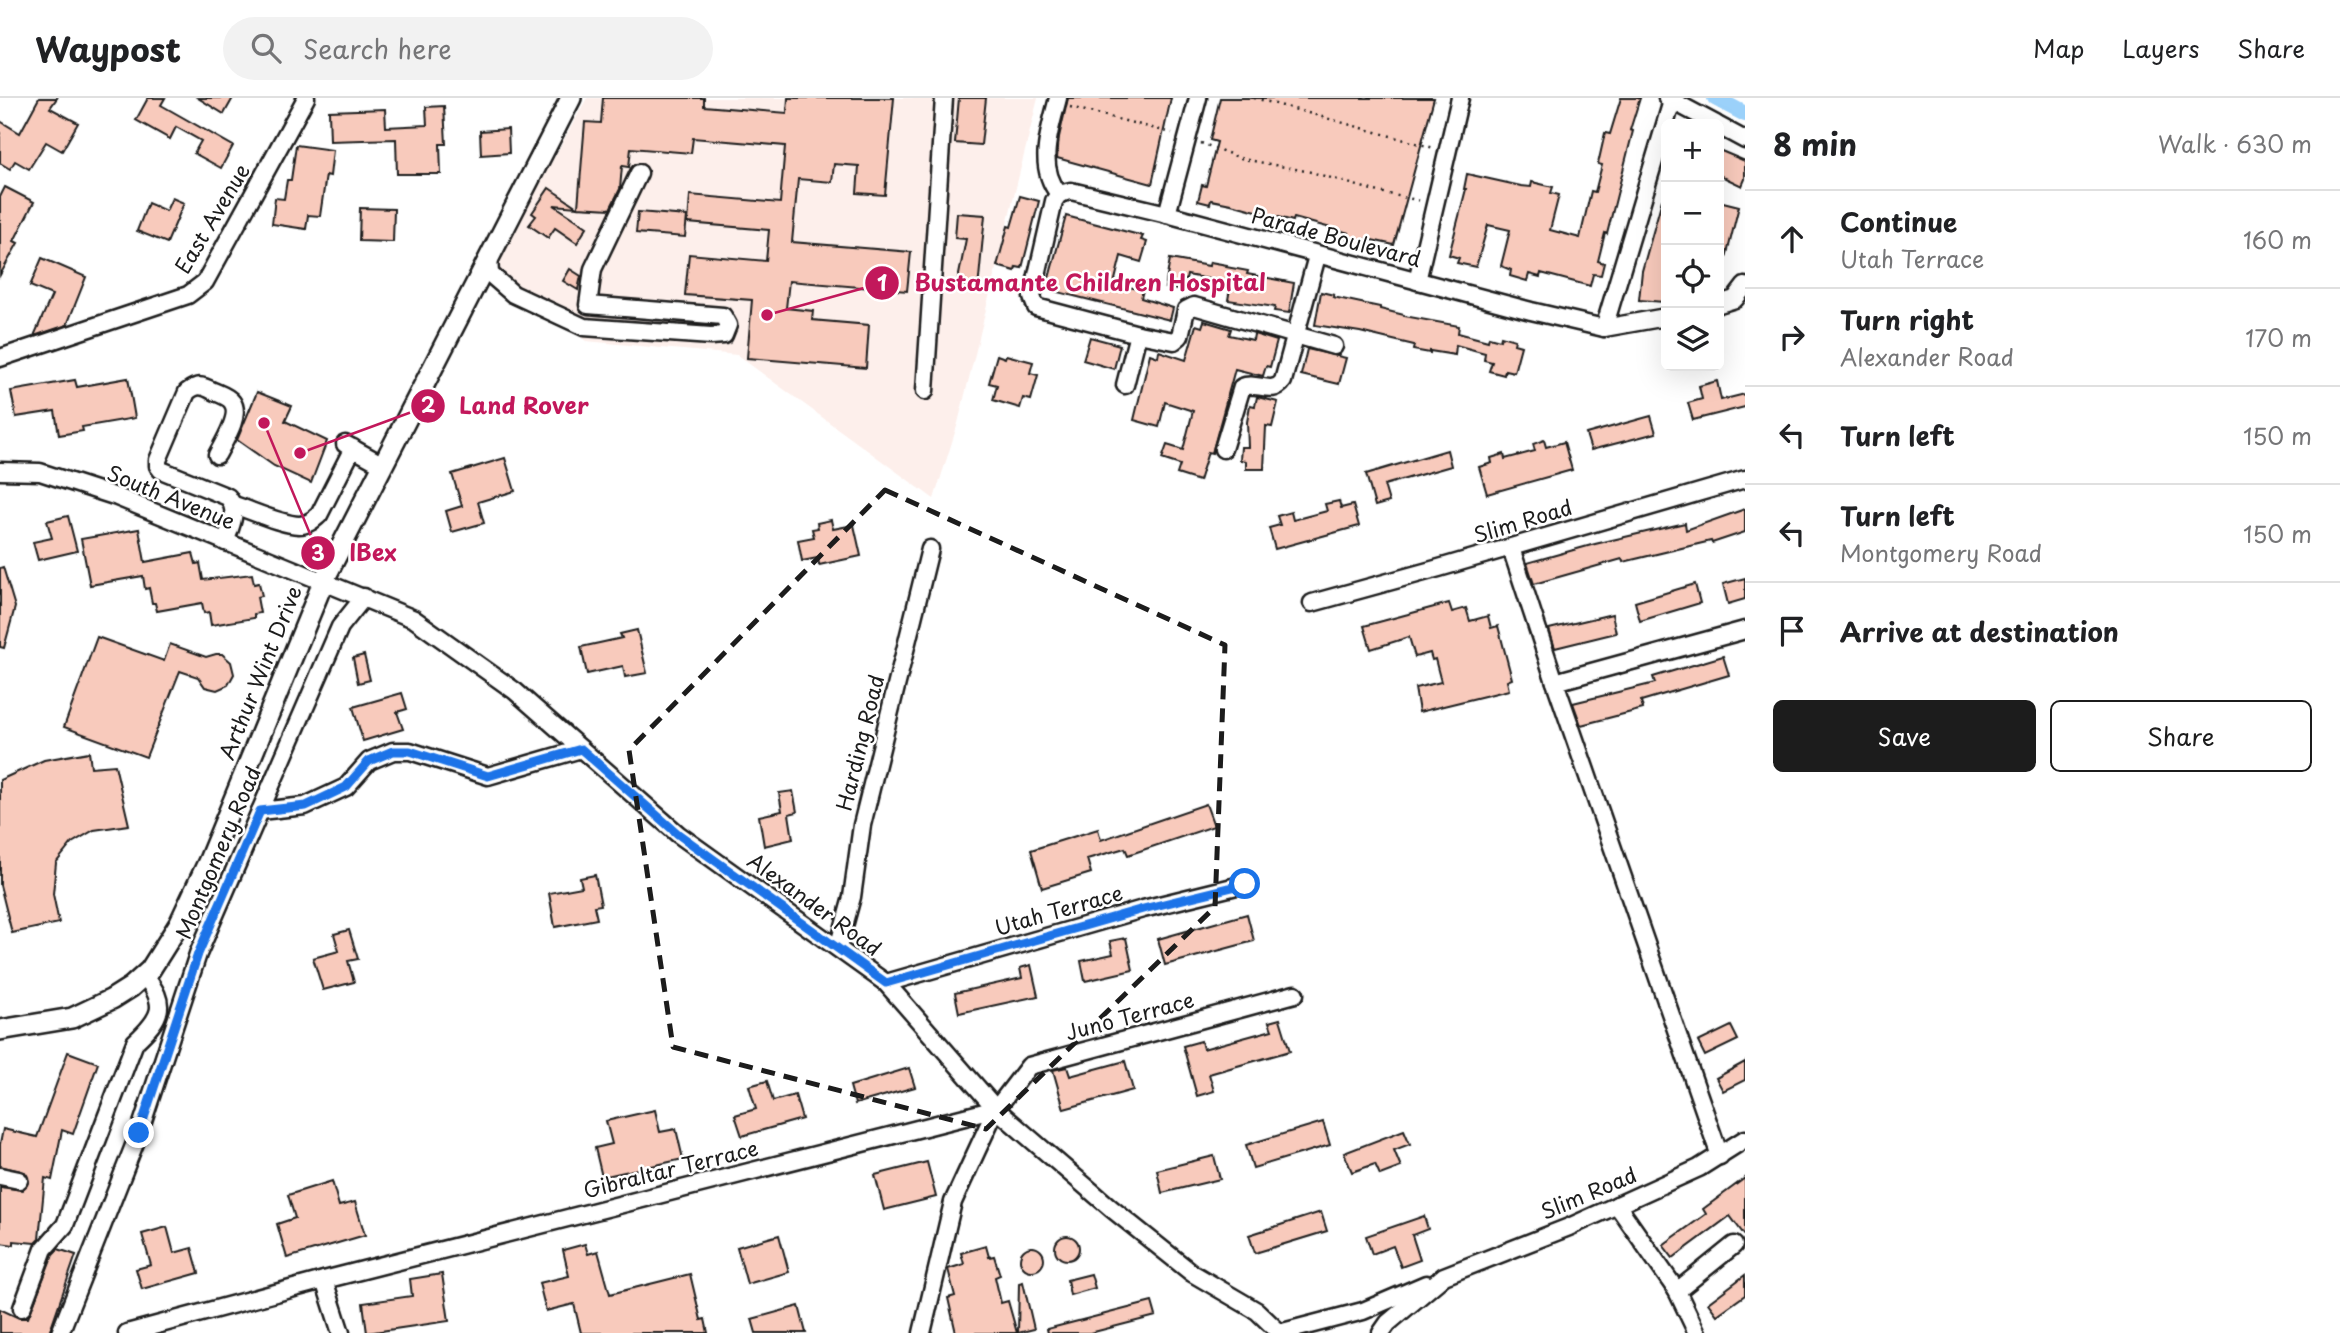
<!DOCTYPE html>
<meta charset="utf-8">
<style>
:root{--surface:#fff;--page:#f2f2f2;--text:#202124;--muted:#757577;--line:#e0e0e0;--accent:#1c1c1c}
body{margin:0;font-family:"Playpen Sans",sans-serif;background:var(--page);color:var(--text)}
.controls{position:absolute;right:21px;top:21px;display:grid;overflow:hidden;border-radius:10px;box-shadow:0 7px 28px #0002}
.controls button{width:63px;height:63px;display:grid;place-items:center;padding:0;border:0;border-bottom:2px solid var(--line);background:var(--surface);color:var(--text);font:35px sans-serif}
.stop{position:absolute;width:21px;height:21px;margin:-16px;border:5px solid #1a73e8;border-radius:50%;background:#fff}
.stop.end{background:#1a73e8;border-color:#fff;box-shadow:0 2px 7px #0008}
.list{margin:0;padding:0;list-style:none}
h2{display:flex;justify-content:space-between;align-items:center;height:91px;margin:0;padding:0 28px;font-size:30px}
h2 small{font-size:23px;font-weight:400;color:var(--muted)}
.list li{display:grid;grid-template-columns:46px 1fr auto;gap:21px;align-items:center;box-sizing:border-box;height:98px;padding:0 28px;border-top:2px solid var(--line)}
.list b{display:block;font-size:26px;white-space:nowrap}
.list p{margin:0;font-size:23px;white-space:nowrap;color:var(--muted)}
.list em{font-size:23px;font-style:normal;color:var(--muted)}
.actions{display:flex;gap:14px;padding:21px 28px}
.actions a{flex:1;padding:16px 0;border:2px solid var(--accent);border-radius:10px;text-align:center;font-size:24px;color:var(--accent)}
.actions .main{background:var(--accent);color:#fff}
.icon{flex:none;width:38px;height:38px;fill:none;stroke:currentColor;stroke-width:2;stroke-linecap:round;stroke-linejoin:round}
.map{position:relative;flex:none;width:1745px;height:1235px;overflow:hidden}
header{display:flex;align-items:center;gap:42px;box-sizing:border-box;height:98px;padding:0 35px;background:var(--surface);border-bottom:2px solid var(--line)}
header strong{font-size:33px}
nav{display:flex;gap:38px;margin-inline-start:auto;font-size:24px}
.search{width:490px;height:63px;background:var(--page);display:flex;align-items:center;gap:18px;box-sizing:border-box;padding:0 24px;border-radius:38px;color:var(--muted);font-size:26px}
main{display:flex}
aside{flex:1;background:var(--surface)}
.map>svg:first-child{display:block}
.built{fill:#fdefeb}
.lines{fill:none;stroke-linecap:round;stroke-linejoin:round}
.canal{stroke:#9bd1fa;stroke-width:16}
.building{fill:#f8cabc;stroke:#1c1c1c;stroke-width:2}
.minor-casing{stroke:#1c1c1c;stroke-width:21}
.major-casing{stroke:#1c1c1c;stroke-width:24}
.path{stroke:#1c1c1c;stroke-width:2.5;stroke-dasharray:2 5;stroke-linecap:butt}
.minor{stroke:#fff;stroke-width:16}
.major{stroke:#fff;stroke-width:19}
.route{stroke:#1a73e8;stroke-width:9}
.marked{fill:none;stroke:#1c1c1c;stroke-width:5;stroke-dasharray:14 9;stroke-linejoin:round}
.labels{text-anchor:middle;stroke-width:5;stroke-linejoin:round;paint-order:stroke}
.street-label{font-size:21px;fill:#1c1c1c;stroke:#fff}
.leader{fill:none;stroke:#c2185b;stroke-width:2.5}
.callout-dot{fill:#c2185b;stroke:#fff;stroke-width:2.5}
.mark-label{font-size:21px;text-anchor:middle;font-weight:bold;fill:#fff}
.callout-label{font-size:23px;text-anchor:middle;font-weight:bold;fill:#c2185b;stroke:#fff;stroke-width:5;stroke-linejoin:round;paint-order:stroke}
</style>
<header>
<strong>Waypost</strong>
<div class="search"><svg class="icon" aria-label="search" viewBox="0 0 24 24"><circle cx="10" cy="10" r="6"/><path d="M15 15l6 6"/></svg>Search here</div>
<nav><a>Map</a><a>Layers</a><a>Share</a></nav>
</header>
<main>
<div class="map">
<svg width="1745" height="1235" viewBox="0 0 1745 1235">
<rect width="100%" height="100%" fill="#fff"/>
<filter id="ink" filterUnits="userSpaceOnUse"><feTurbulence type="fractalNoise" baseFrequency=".0143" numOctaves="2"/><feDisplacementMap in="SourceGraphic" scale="14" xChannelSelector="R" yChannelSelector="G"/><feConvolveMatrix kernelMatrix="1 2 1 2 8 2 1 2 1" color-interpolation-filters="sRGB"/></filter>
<g filter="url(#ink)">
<polygon class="built" points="587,0 1038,0 958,325 934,401 737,257 586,243 490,176"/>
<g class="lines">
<polyline class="canal" points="1715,0 1745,16"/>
</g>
<g class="building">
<polygon points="39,0 57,0 50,10 78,25 62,53 46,44 29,71 15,63 10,71 0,65 0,23 20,35"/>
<polygon points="148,0 165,0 161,7 233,48 221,70 194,55 201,43 176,29 170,41 136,22"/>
<polygon points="198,0 233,0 224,16"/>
<polygon points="603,0 704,0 704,8 787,15 788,0 894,0 885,97 857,95 859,68 834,66 832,84 798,81 792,144 911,154 907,193 789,183 786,210 813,213 812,222 869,227 866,270 747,260 752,202 685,197 689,156 766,163 769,132 688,125 690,97 780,105 785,48 693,40 691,55 631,50 629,69 622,68 620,91 610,111 578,109 585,24 601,25"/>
<polygon points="959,0 986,0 981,47 955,45"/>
<polygon points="1068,0 1171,0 1152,86 1057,60 1059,39"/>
<polygon points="1220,0 1434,0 1394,147 1367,141 1364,148 1346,144 1349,135 1294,120 1293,123 1231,106 1211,102 1210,106 1198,103 1202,87 1206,88 1217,44 1210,42"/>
<polygon points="1621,0 1640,0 1630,32 1633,33 1607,136 1605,135 1598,163 1604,165 1601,177 1593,176 1590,188 1541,175 1540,179 1529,176 1527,183 1510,178 1511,172 1501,168 1510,132 1488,127 1476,169 1457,165 1459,160 1449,157 1466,91 1464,91 1467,76 1521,88 1531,89 1532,84 1553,89 1551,95 1559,97 1550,132 1580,140 1591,93 1595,94 1602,67 1598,66 1605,35 1610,36"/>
<polygon points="444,8 446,46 440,46 441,76 397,76 396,41 330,43 329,13 385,11 386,29 427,27 426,9"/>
<polygon points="508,31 509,55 481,57 480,33"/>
<polygon points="296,47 333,52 330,78 326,77 320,118 308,117 306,131 272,126 275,100 284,101 287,82 291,82"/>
<polygon points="1719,52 1745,63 1745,81 1742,88 1719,77"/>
<polygon points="5,89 34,104 14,143 18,145 0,177 0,99"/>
<polygon points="549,90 577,109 554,107 587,129 577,145 555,130 548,140 529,127 536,118 532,115"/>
<polygon points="1020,98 1039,103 1022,170 1016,169 1015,173 997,168 1008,128 1011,129"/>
<polygon points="172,100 184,105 167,145 137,133 148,105 166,113"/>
<polygon points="1662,102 1666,102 1666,185 1664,204 1639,202 1642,173"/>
<polygon points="1719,103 1739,108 1723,172 1719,172"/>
<polygon points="360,110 394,111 393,144 359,143"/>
<polygon points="638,114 687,118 685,139 636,135"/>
<polygon points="957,115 985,117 978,191 957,187 966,141 955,140"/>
<polygon points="1066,118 1143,138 1141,142 1147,144 1141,164 1121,158 1114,186 1143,192 1141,200 1173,210 1170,222 1046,191"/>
<polygon points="42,160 86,179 67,227 34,238 52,197 30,188"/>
<polygon points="1170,161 1209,168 1210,164 1227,167 1226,169 1248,173 1247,176 1294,185 1289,215 1274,213 1275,209 1228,202 1231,185 1187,177 1186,182 1181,181 1178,192 1165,190"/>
<polygon points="570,171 581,178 578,192 563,183"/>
<polygon points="1321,194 1334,197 1333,199 1380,209 1380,211 1404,217 1404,218 1459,228 1458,235 1488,243 1489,239 1500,242 1501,238 1515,242 1514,246 1521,248 1514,274 1505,272 1504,277 1489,273 1492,264 1484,262 1485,255 1456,247 1455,257 1430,253 1430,255 1413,252 1414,247 1360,234 1315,227"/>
<polygon points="1204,223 1231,231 1229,237 1253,242 1254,236 1277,243 1270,269 1266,268 1263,278 1235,271 1212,355 1208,354 1199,383 1177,376 1180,367 1162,361 1167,347 1183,352 1193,313 1165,304 1159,329 1134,322 1150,256 1158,259 1159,253 1186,262 1196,227 1202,229"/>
<polygon points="1090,239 1120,247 1114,271 1083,262"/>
<polygon points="1307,251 1346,260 1339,286 1301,277"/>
<polygon points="997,257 1005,260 1006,257 1033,264 1030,275 1038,277 1031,302 1023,300 1020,310 993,302 997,287 989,285"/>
<polygon points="128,280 135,320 82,329 83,333 59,337 55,313 16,319 11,293 75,282 77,289"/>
<polygon points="1717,283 1721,302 1745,296 1745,309 1693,322 1688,305 1702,301 1699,288"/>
<polygon points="257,294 292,308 285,323 327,343 311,385 274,368 237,342"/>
<polygon points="1257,299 1278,304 1272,329 1266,328 1264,371 1246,371 1246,363 1240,362 1241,349 1248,349 1247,324 1250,307 1255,308"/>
<polygon points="1651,318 1656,335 1591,352 1586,336"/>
<polygon points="1544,342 1546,349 1564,344 1572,372 1487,396 1479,369 1492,365 1491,360 1504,356 1505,361 1535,353 1533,346"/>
<polygon points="1447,352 1451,368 1384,387 1389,404 1375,408 1366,376"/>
<polygon points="505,360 515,393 478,404 484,425 452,434 446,413 462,408 452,376"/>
<polygon points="1339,403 1341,410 1353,407 1359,428 1275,451 1269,430 1280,427 1277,418 1291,414 1293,422 1327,413 1325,406"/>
<polygon points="1745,411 1745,434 1712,445 1711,443 1623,464 1622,461 1534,486 1527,465 1595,446 1685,425 1686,432"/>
<polygon points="68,418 77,453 38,462 33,444 52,440 47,423"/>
<polygon points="831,422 833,431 854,427 861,458 819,467 818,460 802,463 798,442 814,439 812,431 818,430 817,425"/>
<polygon points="139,431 145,464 193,455 196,466 200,465 203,482 252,476 254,486 259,485 262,498 257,499 260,515 254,516 254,520 211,527 209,514 204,515 202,505 157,513 155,505 152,505 149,490 145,491 143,478 90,487 81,441"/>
<polygon points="3,469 15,509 4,550 0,549 0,470"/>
<polygon points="1745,480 1745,501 1728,506 1723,486"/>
<polygon points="1695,486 1700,505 1640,523 1635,504"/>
<polygon points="1449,505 1452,514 1466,510 1470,523 1488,518 1491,530 1498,528 1512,581 1507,583 1509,592 1419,614 1415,590 1441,584 1435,561 1432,562 1430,555 1415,559 1409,539 1371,551 1364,528"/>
<polygon points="1612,516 1616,535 1555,550 1549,531"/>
<polygon points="637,532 647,575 625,579 623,568 587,576 581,549 622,540 620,536"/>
<polygon points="97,539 164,563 170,546 206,559 216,556 222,556 231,564 234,576 228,587 217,592 205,589 198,579 180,573 146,659 64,629"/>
<polygon points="364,557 370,582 358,585 353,560"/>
<polygon points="1723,558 1729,577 1641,603 1643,611 1581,627 1573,605 1655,585 1653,579"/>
<polygon points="402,595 407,611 397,614 403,631 363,643 353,609"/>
<polygon points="89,654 91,669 115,667 129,727 94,732 72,745 56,765 53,796 59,825 12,835 0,787 0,682 44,662"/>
<polygon points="793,693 797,714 789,716 793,741 764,748 759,718 782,713 779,695"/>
<polygon points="1206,706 1214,728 1128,757 1125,750 1087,761 1091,775 1042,790 1031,752 1098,731 1101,742"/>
<polygon points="595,777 601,807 594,808 597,821 555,829 549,795 582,789 580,780"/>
<polygon points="1247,816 1254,843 1165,867 1158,841"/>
<polygon points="349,832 358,861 348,863 354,884 323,892 313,860 339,853 334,836"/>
<polygon points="1126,840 1133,872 1085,883 1081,863 1113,856 1110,843"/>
<polygon points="1031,867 1038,898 959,915 955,895 1022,880 1020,870"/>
<polygon points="1280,921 1290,953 1209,976 1214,993 1197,998 1183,948 1201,943 1203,951 1272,932 1269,924"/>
<polygon points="1731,928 1738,942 1705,958 1698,944"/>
<polygon points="68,954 98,965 73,1036 62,1032 52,1082 45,1080 39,1141 35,1145 14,1143 14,1147 0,1145 0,1089 22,1092 29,1083 25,1074 0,1068 0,1046 3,1031 37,1039"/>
<polygon points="1125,963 1133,992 1064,1011 1053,972 1067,969 1070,978"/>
<polygon points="1745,964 1745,982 1723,993 1716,980"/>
<polygon points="909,970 915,989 855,1006 850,988"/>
<polygon points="767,983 773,1003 795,997 802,1021 742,1038 735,1017 756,1011 749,988"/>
<polygon points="655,1012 660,1034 676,1031 683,1061 602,1079 595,1050 612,1046 606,1023"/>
<polygon points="1323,1024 1330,1047 1253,1070 1246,1047"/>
<polygon points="1404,1032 1410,1046 1394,1052 1401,1069 1380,1077 1375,1066 1352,1074 1344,1055"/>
<polygon points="1214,1058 1220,1081 1162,1095 1157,1072"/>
<polygon points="927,1064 936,1099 884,1112 875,1077"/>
<polygon points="1745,1080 1745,1138 1730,1118 1673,1160 1663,1147 1706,1116 1703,1111"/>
<polygon points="332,1083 339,1108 355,1104 365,1137 287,1160 277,1126 295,1120 288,1097"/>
<polygon points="1321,1114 1327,1133 1255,1155 1249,1137"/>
<polygon points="1424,1118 1428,1131 1412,1137 1420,1162 1401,1169 1393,1148 1372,1156 1366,1138"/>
<polygon points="167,1129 174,1155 192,1150 199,1175 142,1191 136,1171 151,1167 142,1136"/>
<polygon points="779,1137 789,1174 747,1186 737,1149"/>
<circle cx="1067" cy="1150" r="12"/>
<polygon points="585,1146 588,1156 598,1153 610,1196 690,1176 701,1222 705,1221 708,1235 581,1235 574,1206 546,1213 539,1185 569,1178 563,1152"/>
<polygon points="986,1148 989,1159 994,1158 1000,1177 995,1179 1001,1205 1008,1203 1017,1235 956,1235 948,1200 955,1198 948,1171 964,1166 961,1155"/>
<circle cx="1032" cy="1161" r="12"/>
<polygon points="58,1151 76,1157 49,1235 0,1235 0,1211 19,1220 28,1220 53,1156"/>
<polygon points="442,1176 449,1223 367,1235 363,1205 412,1198 410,1181"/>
<polygon points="1091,1176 1095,1190 1070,1197 1067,1182"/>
<polygon points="1745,1177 1745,1197 1717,1217 1708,1205"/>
<polygon points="1023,1184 1034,1231 1018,1235 1019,1185"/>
<polygon points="1152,1204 1156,1218 1090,1235 1048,1235 1047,1231"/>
<polygon points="799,1208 806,1235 756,1235 752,1221"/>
</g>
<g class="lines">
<g class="minor-casing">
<g id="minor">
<path d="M1058,0C1050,32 1036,68 1059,96"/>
<polyline points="1667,0 1716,26"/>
<polyline points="1719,28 1745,42"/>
<polyline points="1059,96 1071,93 1167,116 1531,213 1604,230 1666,219"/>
<polyline points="1059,96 1054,103 1032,199 1036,209 1138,236 1174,243 1180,238 1186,212 1194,208 1334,248"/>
<polyline points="1167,116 1198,0"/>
<polyline points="489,158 490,176 513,196 584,229 711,238 724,237 728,227 723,218 588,207 593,171 639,75"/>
<polyline points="1417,183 1460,0"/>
<polyline points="1719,206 1735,201 1745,188"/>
<polyline points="1604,230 1672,3"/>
<polyline points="0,260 188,197 205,184 306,0"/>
<polyline points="1125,287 1138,236"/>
<polyline points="925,293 944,0"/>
<polyline points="345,346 383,367"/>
<path d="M1223,351L1242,289C1256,283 1273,298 1283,283L1317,158"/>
<path d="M217,357C223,345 242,317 232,304C228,298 219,296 213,293C202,287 197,286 187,294L158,362V368L161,372L228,399C239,414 231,428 225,444"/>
<polyline points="0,373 40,374 117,399 414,521 515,593 678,736 886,885 996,1011 1112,1111 1192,1175 1257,1213 1280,1235"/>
<path d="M234,407C253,413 280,426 299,427C308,427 313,422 319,417L353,350"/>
<polyline points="1511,450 1555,584 1720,1058"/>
<polyline points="1312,505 1439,470 1745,381"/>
<polyline points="1555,584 1745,532"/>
<polyline points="260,713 305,708 346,689 369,663 393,653 410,653 488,678 581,651"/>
<polyline points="838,850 852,799 862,727 930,451"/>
<polyline points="886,885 1143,811 1245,786"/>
<polyline points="0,1078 19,1082"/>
<polyline points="1617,1107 1677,1193 1734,1147"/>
<polyline points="324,1182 341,1235"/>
<polyline points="1677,1193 1697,1235"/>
<path d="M22,1210L44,1151L65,1127L135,944C162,919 168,907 144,877"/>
<polyline points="60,1235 139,1035 198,856 340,529 364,499"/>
<polyline points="127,1235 324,1182 996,1011"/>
<polyline points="922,1235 953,1104 996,1011 1029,968 1295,896"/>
<polyline points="1279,1235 1363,1213 1426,1186"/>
<polyline points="1381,1235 1388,1225 1444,1178 1569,1129 1699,1070 1745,1041"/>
</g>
</g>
<g class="major-casing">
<polyline id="major" points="0,932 72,920 112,901 131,889 150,872 179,826 209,762 324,482 571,0"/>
</g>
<g class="path">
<polyline points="1254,0 1434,50"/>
<polyline points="1070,9 1172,35"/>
<polyline points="1201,45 1243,61 1311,74 1375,93 1421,103"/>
</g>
<use href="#minor" class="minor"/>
<use href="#major" class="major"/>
</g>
</g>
<g class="lines" filter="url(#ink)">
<polyline class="route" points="139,1035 198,856 260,713 306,708 346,689 369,663 393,653 410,653 488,678 581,651 678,736 886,885 1143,811 1245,786"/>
</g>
<path class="marked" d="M885,392L1225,547L1215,809L986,1031L673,949L629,652Z"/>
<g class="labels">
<g class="street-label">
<text transform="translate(213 121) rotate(-59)" y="7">East Avenue</text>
<text transform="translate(1336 140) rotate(15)" y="7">Parade Boulevard</text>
<text transform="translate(171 400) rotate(22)" y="7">South Avenue</text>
<text transform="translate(1523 424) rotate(-17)" y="7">Slim Road</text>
<text transform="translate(261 575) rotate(-68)" y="7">Arthur Wint Drive</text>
<text transform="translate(861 645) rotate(-76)" y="7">Harding Road</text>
<text transform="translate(219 755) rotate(-67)" y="7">Montgomery Road</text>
<text transform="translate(814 807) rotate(36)" y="7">Alexander Road</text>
<text transform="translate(1059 813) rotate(-16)" y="7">Utah Terrace</text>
<text transform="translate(1130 919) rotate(-15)" y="7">Juno Terrace</text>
<text transform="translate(671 1072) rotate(-14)" y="7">Gibraltar Terrace</text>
<text transform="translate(1589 1096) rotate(-23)" y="7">Slim Road</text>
</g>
</g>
<path class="leader" d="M767 217L882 185M300 355L428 308M264 325L318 455"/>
<g class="callout-dot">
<circle cx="767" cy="217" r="7"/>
<circle cx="300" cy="355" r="7"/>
<circle cx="264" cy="325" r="7"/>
<circle cx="882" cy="185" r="18"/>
<circle cx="428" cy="308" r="18"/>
<circle cx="318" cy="455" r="18"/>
</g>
<g class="mark-label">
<text x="882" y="193">1</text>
<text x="428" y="315">2</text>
<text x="318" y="463">3</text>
</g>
<g class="callout-label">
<text x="1090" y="193">Bustamante Children Hospital</text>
<text x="524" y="316">Land Rover</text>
<text x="373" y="463">IBex</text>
</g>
</svg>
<div class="controls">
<button>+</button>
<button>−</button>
<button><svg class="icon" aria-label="locate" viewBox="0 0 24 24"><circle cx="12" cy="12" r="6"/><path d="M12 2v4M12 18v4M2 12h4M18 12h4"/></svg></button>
<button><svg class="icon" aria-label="layers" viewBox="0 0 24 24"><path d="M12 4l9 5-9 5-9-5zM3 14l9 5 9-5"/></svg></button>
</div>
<div class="stop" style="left:1245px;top:786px"></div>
<div class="stop end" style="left:139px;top:1035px"></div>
</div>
<aside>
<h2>8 min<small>Walk · 630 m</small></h2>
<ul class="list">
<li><svg class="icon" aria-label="ahead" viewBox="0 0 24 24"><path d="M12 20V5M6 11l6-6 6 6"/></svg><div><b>Continue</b><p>Utah Terrace</p></div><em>160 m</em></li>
<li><svg class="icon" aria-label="right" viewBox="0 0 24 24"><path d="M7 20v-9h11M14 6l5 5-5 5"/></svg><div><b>Turn right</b><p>Alexander Road</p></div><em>170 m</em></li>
<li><svg class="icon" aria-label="left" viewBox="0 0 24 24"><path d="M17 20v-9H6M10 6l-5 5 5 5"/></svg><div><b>Turn left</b></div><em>150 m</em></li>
<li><svg class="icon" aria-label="left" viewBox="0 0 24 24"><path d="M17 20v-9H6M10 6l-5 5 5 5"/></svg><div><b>Turn left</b><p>Montgomery Road</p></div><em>150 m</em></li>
<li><svg class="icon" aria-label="arrive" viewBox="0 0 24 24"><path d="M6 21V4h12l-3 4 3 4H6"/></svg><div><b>Arrive at destination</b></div></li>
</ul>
<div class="actions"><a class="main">Save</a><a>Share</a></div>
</aside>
</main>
